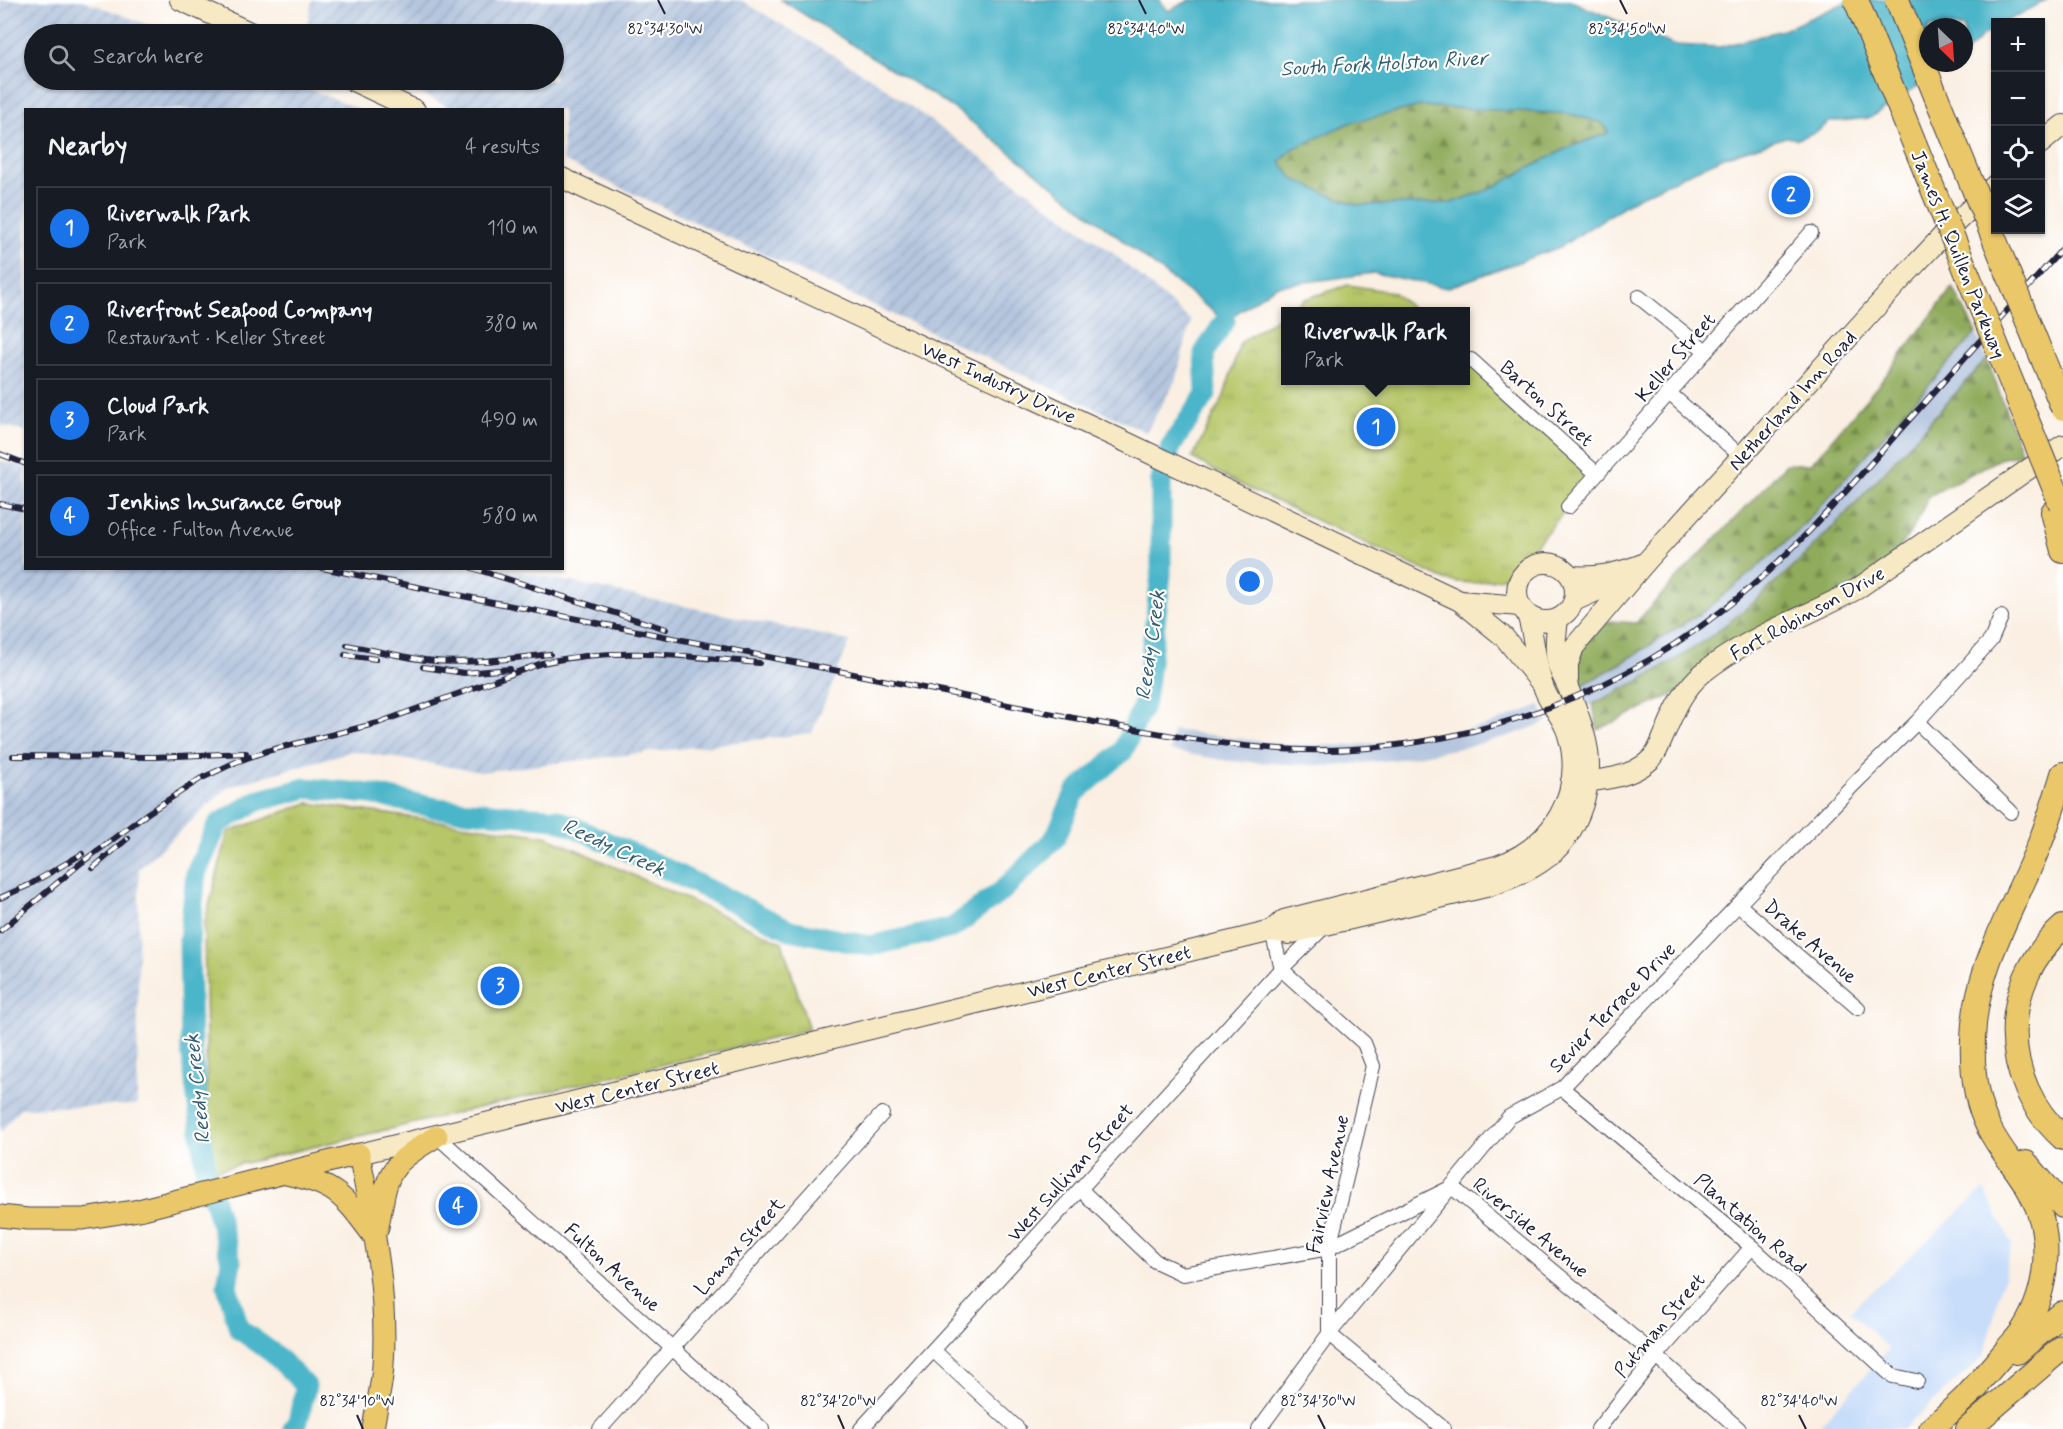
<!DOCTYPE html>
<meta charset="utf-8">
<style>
:root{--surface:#171b24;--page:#242831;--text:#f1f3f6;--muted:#9ea1a6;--line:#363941;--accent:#1a73e8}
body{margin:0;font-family:Mynerve,sans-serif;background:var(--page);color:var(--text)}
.controls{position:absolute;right:18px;top:18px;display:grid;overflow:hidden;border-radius:0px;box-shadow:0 2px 4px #0004}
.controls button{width:54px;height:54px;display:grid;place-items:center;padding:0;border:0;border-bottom:2px solid var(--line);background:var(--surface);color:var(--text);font:30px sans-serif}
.compass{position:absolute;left:1919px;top:18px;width:54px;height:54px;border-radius:50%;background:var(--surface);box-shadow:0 2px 4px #0004;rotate:155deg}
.you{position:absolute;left:1250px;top:582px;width:21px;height:21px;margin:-15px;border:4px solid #fff;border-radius:50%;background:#1a73e8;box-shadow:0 0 0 9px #1a73e833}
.badge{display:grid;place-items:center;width:39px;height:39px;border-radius:50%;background:var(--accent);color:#fff;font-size:20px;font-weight:700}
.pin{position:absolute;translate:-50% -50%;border:3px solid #fff;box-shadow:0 2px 6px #0006}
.popup{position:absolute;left:1281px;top:307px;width:189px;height:78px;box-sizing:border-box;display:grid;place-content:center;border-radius:0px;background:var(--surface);filter:drop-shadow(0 2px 4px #0005);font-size:20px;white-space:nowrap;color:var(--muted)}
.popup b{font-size:22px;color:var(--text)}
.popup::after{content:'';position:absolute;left:50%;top:100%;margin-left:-12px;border:12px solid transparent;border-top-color:var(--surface)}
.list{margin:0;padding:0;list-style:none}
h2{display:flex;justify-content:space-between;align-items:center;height:78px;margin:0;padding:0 24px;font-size:26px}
h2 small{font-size:20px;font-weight:400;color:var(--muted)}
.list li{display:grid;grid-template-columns:39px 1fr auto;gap:18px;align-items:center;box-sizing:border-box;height:84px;margin:0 12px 12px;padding:0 12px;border:2px solid var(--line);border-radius:0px}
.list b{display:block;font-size:22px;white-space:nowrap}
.list p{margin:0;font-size:20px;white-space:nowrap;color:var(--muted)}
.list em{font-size:20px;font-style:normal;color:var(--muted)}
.icon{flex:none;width:33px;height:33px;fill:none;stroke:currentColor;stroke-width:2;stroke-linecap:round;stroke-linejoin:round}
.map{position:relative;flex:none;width:2063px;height:1429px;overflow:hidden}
.search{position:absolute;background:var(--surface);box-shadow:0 2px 4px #0004;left:24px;top:24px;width:540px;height:66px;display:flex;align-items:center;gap:15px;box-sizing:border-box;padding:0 21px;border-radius:33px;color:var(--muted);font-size:22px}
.panel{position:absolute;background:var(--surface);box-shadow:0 2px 4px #0004;left:24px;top:108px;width:540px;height:462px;border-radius:0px}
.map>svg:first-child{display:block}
.built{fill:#c7ddf9}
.industrial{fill:url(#industrial-furrows)}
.railway{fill:#b5c6de}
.forest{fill:url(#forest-firs);stroke:#59664c;stroke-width:1.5}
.park{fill:url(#park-tufts);stroke:#6c7452;stroke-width:1.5}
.water{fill:#4bb5c9;stroke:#366c82;stroke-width:1.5;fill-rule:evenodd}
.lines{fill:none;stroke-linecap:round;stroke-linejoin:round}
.river{stroke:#4bb5c9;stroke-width:21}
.street-casing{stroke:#424154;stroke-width:16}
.secondary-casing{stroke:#424154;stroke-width:22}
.primary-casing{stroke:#424154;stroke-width:23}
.highway-casing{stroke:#424154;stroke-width:26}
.street{stroke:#fff;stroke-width:14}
.secondary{stroke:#f7e9c3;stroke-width:20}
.primary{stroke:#eac769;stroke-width:21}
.highway{stroke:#eac769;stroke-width:24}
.rail-casing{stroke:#22223b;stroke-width:6}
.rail{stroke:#fff;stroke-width:4;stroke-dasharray:11;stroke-linecap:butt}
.highway-bridge-casing{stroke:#424154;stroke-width:26;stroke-linecap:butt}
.highway-bridge{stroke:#eac769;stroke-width:24}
.ticks{fill:none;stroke:#22223b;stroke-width:2}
.labels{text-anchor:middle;stroke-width:4.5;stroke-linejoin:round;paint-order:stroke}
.street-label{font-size:20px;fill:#22223b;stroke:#fff}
.water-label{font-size:21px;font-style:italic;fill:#325d74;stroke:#fff}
.ticks-label{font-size:15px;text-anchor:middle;fill:#22223b;stroke:#fff;stroke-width:4.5;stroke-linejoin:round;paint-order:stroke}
</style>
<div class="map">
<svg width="2063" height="1429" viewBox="0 0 2063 1429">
<defs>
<pattern id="industrial-furrows" width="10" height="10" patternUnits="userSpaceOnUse" patternTransform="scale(1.5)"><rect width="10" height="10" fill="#b5c6de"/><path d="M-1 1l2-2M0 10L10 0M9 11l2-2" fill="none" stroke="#9baabf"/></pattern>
<pattern id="forest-firs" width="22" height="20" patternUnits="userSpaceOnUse" patternTransform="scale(1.5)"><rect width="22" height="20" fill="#90ab5c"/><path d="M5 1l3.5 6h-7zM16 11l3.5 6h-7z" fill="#758b4d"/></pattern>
<pattern id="park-tufts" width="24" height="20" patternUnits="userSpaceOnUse" patternTransform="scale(1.5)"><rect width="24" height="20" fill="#b6c668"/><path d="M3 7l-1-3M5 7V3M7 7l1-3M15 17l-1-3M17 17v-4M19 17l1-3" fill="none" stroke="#9caa5b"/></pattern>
</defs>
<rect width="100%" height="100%" fill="#fff"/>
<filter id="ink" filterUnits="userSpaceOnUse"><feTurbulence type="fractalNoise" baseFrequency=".0167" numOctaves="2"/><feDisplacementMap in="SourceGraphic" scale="12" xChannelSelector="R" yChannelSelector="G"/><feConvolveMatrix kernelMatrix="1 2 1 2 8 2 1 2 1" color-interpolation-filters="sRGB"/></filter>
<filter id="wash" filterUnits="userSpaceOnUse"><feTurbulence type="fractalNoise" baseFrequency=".008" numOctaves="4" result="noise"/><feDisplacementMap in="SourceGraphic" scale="24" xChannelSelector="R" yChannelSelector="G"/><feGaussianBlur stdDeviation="1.35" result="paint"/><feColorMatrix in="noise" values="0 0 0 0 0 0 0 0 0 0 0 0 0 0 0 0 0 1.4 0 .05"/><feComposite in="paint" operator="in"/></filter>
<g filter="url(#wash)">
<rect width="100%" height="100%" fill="#faefe2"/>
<polygon class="built" points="1984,1189 2012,1244 1984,1356 1903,1429 1816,1429 1889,1349 1850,1311"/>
<g class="industrial">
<polygon points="0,0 82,0 173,34 34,34 34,80 288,80 359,109 26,110 25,431 0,425"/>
<polygon points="312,0 741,0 873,79 1113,253 1191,321 1175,382 1146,432 563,161 562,110 454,109 391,80 554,80 554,34 305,34"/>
<polygon points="0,461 25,466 26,568 509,569 850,641 812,733 481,772 352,751 228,787 139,869 137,1105 20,1108 0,1133"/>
</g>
<g class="railway">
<polygon points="1976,333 1987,359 1826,534 1765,591 1711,636 1649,676 1593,704 1576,710 1572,691 1625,661 1707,609 1755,570 1797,532"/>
<polygon points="1540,705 1547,722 1515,734 1471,746 1400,759 1334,766 1229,761 1170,751 1173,730 1287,745 1355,745 1418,738 1482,727"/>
</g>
<g class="forest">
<polygon points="1421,106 1570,114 1603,123 1608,133 1565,149 1488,190 1451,203 1357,205 1324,193 1293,179 1280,162 1292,149 1349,123"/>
<path d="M1953,287L1976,333L1797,532L1754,570L1707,609L1625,661L1572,691L1569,656L1609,621L1636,623C1684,568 1737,519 1786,464H1811L1880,383Z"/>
<path d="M1987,359L2022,454L1999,459L1929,496L1915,525L1885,571L1687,688L1597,730L1593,704C1634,684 1674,663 1711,636C1816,558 1899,453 1987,359Z"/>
</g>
<g class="park">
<polygon points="1348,285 1393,292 1415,311 1286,312 1305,299"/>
<polygon points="1286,312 1286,380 1466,380 1466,356 1597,474 1521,562 1502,578 1473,583 1447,581 1241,485 1192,458 1224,396 1240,343"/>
<polygon points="308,803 546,836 782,942 809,1030 211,1171 207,1100 204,925 228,832"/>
</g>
<path class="water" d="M781,0H1160L1168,11L1190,0H1569L1673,45L1720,47L1783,30L1851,0H2047L2005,22H1996L1995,28L1983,36L1964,54V27H1928V63H1952L1870,118L1829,122L1818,131L1797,139L1786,137L1724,157L1636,198L1560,247L1447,288L1374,273L1276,286L1225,321L955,109ZM1421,106L1570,114L1603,123L1608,133L1565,149L1488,190L1451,203L1357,205L1324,193L1293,179L1280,162L1292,149L1349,123Z"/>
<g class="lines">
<polyline class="river" points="293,1429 298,1421 306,1386 274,1354 239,1329 227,1286 231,1261 206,1172 191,1047 189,940 196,873 218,824 257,801 306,788 371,794 436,808 556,819 656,864 790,930 870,946 952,928 1002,891 1055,838 1075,793 1123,751 1145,701 1161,575 1161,480 1171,446 1206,394 1204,353 1225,321"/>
</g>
</g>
<g filter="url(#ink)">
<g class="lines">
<g class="street-casing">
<g id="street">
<polyline points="1639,297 1706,351"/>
<polyline points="1471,360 1597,474"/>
<polyline points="1669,393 1741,456"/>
<polyline points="1568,507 1811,233"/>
<polyline points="1917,722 2011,812"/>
<polyline points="1739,905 1858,1008"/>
<polyline points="1272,931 1281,969"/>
<polyline points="1281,969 1364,1043 1373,1066 1329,1248 1329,1334 1444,1429"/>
<polyline points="1562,1088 1752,1247 1887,1371 1893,1376 1917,1381"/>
<polyline points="437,1136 762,1429"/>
<polyline points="1081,1190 1155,1261 1183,1274 1329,1248 1452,1187 1656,1356 1739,1429"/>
<polyline points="934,1351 1018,1429"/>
<polyline points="600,1429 882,1114"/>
<polyline points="861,1429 1281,969 1324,927"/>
<polyline points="1259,1429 1329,1334 1509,1117 1562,1088 1855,783 1917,722 1991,640 2001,617"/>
<polyline points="1598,1429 1656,1356 1752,1247"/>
</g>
</g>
<g class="secondary-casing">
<g id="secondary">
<polyline points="180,0 254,34"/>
<polyline points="351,80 415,110"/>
<polyline points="2040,144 2063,125"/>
<polyline points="562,178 1126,442 1460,601 1520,606"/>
<circle cx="1546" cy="592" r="29"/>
<path d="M1571,576C1598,578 1620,573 1645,563"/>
<polyline points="1460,601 1504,637 1540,682"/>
<polyline points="1574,601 1624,579"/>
<polyline points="1568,680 1568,664 1574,647 1645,563 1897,284 1946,232 1996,184"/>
<path d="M1571,781C1597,782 1634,778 1653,757C1658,751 1662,740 1665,733C1675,709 1684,688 1704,672C1750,635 1807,617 1857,589L2063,445"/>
<path d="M1272,931L1284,920L1497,866C1552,847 1585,793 1568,735C1563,717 1549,704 1543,686C1535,663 1535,638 1527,614"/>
<path d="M359,1154L1272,931L1288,934L1490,886C1508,879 1524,874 1540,863C1581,836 1598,779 1584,733C1580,719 1575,704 1569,690C1566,682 1560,673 1558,665C1554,650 1556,635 1558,619"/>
</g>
</g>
<g class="primary-casing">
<g id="primary">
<path d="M286,1174C335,1184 343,1195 372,1234"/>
<path d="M0,1216L28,1219H83L139,1210L359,1154C373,1224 388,1293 383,1365C382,1386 376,1408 373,1429"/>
<path d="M378,1227C388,1171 386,1167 437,1136"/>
</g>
</g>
<g class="highway-casing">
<g id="highway">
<polyline points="2053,512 2063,551"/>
<path d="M2063,927C1998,984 1999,1081 2063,1138"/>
<polyline points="2026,1163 2063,1206"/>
<polyline points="2017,1352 2063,1313"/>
<path d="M1966,1397C1979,1382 1992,1367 2005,1352C2011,1344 2020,1336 2025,1327C2049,1288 2053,1234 2031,1193C2019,1170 2000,1151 1989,1128C1975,1102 1972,1068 1973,1039C1975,967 2014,908 2040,843C2049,820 2056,797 2063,774"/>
<polyline points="1931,1429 1977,1387"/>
<polyline points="1968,1429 2063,1347"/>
</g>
</g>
<use href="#street" class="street"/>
<use href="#secondary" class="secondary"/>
<use href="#primary" class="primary"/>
<use href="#highway" class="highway"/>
<g class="rail-casing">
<g id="rail">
<polyline points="0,454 26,464"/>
<polyline points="0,504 26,509"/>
<path d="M322,568L1094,722C1163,734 1232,748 1302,750C1452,753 1601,704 1720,612C1788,560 1844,494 1900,430C1954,369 2009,309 2063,248"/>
<polyline points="472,568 666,629"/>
<path d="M347,645C373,650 399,656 425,660C467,665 508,659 550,654"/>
<polyline points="345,655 376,659"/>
<polyline points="423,667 464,673 510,669"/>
<polyline points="13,756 154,757 246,753"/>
<polyline points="93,868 128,838"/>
<polyline points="0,898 29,885 82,854"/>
<path d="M0,931L81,863L148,813L200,779L236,762L267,751L378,723L542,663C617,646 684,656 759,663"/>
</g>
</g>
<use href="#rail" class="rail"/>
<g class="highway-bridge-casing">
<g id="highway-bridge">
<polyline points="1856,0 2061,504"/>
<polyline points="1897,0 2063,408"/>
</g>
</g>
<use href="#highway-bridge" class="highway-bridge"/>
</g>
</g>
<path class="ticks" d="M658,0L665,14M1139,0L1146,14M1620,0L1627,14M357,1415L363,1429M838,1415L844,1429M1318,1415L1325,1429M1799,1415L1806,1429"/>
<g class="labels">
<g class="street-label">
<text transform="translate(1959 254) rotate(68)" y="7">James H. Quillen Parkway</text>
<text transform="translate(1675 357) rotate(-49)" y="7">Keller Street</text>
<text transform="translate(999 382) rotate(25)" y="7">West Industry Drive</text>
<text transform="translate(1792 400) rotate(-48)" y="7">Netherland Inn Road</text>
<text transform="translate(1547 403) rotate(42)" y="7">Barton Street</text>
<text transform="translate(1807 613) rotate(-29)" y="7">Fort Robinson Drive</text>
<text transform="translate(1811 941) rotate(41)" y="7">Drake Avenue</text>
<text transform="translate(1109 971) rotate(-14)" y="7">West Center Street</text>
<text transform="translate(1612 1007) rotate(-46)" y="7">Sevier Terrace Drive</text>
<text transform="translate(637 1087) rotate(-14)" y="7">West Center Street</text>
<text transform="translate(1070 1172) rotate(-48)" y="7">West Sullivan Street</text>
<text transform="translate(1327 1184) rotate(-78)" y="7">Fairview Avenue</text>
<text transform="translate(1751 1223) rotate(41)" y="7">Plantation Road</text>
<text transform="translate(1531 1227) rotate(40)" y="7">Riverside Avenue</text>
<text transform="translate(739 1246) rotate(-48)" y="7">Lomax Street</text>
<text transform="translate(613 1267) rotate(42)" y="7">Fulton Avenue</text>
<text transform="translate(1659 1325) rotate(-50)" y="7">Putman Street</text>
</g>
<g class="water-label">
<text transform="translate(1384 63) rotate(-3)" y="7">South Fork Holston River</text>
<text transform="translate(1150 645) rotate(-82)" y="7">Reedy Creek</text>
<text transform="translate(614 847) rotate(25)" y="7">Reedy Creek</text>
<text transform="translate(197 1089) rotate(-96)" y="7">Reedy Creek</text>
</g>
</g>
<g class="ticks-label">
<text x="665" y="34">82°34'30"W</text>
<text x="1146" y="34">82°34'40"W</text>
<text x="1627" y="34">82°34'50"W</text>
<text x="357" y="1406">82°34'10"W</text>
<text x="838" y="1406">82°34'20"W</text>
<text x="1318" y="1406">82°34'30"W</text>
<text x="1799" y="1406">82°34'40"W</text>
</g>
</svg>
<div class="controls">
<button>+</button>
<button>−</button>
<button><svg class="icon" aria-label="locate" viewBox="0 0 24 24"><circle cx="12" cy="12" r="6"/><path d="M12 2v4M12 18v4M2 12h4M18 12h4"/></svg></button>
<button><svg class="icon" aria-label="layers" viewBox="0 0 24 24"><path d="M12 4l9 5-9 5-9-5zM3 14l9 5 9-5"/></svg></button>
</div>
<svg class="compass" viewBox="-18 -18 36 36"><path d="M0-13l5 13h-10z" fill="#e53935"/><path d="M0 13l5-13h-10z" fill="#9ea1a6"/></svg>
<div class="you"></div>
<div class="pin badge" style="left:1376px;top:427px">1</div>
<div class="popup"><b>Riverwalk Park</b>Park</div>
<div class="pin badge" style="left:1791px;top:195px">2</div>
<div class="pin badge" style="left:500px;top:986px">3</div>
<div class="pin badge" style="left:458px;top:1206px">4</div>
<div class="search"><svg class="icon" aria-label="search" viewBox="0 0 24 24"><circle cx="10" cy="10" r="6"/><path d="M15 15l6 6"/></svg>Search here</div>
<section class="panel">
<h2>Nearby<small>4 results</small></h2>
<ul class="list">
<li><span class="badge">1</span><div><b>Riverwalk Park</b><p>Park</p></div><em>110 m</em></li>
<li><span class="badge">2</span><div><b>Riverfront Seafood Company</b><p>Restaurant · Keller Street</p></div><em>380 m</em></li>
<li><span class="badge">3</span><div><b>Cloud Park</b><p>Park</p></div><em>490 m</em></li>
<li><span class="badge">4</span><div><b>Jenkins Insurance Group</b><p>Office · Fulton Avenue</p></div><em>580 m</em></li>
</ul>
</section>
</div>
